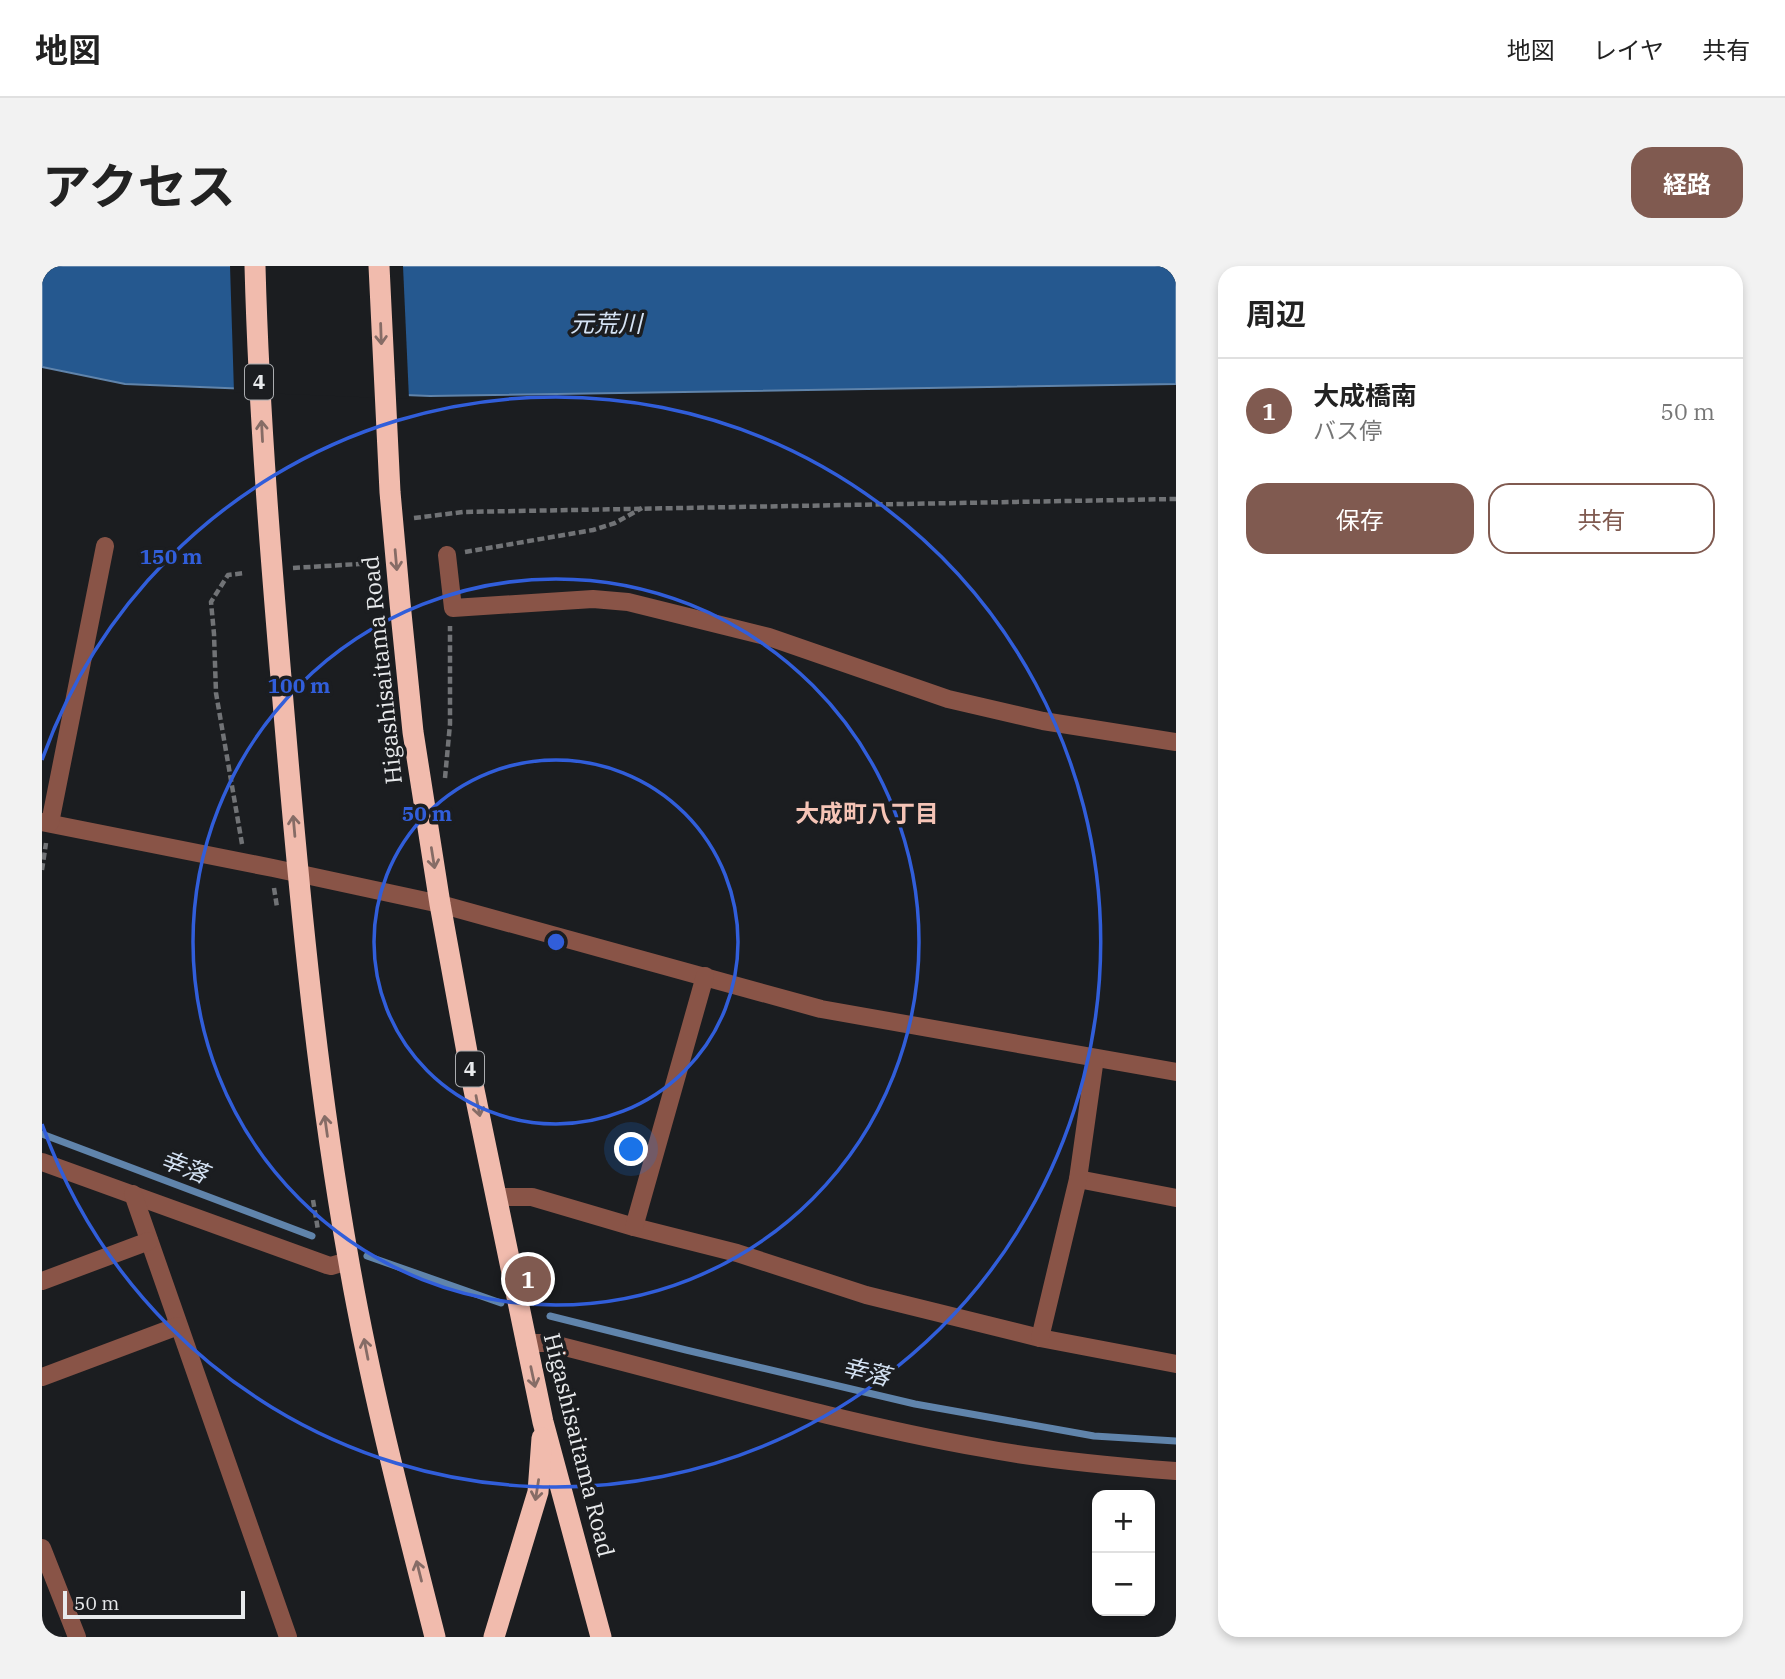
<!DOCTYPE html>
<html lang="ja">
<meta charset="utf-8">
<style>
:root{--surface:#fff;--page:#f2f2f2;--text:#222;--muted:#767676;--line:#e0e0e0;--accent:#805a50}
body{margin:0;font-family:"IBM Plex Serif","Noto Sans JP",serif;background:var(--page);color:var(--text)}
.controls{position:absolute;right:21px;bottom:21px;display:grid;overflow:hidden;border-radius:14px;box-shadow:0 4px 10px #0003}
.controls button{width:63px;height:63px;display:grid;place-items:center;padding:0;border:0;border-bottom:2px solid var(--line);background:var(--surface);color:var(--text);font:35px sans-serif}
.scale{position:absolute;left:21px;bottom:18px;width:182px;box-sizing:border-box;padding-left:7px;border:4px solid #e8eaec;border-top:0;font-size:19px;line-height:24px;white-space:nowrap;color:#e8eaec;-webkit-text-stroke:5px #1b1d20;paint-order:stroke}
.you{position:absolute;left:590px;top:884px;width:24px;height:24px;margin:-18px;border:5px solid #fff;border-radius:50%;background:#1a73e8;box-shadow:0 0 0 10px #1a73e833}
.badge{display:grid;place-items:center;width:46px;height:46px;border-radius:50%;background:var(--accent);color:#fff;font-size:23px;font-weight:700}
.pin{position:absolute;translate:-50% -50%;border:4px solid #fff;box-shadow:0 2px 7px #0006}
.list{margin:0;padding:0;list-style:none}
h2{display:flex;justify-content:space-between;align-items:center;height:91px;margin:0;padding:0 28px;font-size:30px}
h2 small{font-size:23px;font-weight:400;color:var(--muted)}
.list li{display:grid;grid-template-columns:46px 1fr auto;gap:21px;align-items:center;box-sizing:border-box;height:105px;padding:0 28px;border-top:2px solid var(--line)}
.list b{display:block;font-size:26px;white-space:nowrap}
.list p{margin:0;font-size:23px;white-space:nowrap;color:var(--muted)}
.list em{font-size:23px;font-style:normal;color:var(--muted)}
.actions{display:flex;gap:14px;padding:21px 28px}
.actions a{flex:1;padding:16px 0;border:2px solid var(--accent);border-radius:21px;text-align:center;font-size:24px;color:var(--accent)}
.actions .main{background:var(--accent);color:#fff}
.map{position:relative;flex:none;width:1134px;height:1371px;overflow:hidden;border-radius:21px}
header{display:flex;align-items:center;gap:42px;box-sizing:border-box;height:98px;padding:0 35px;background:var(--surface);border-bottom:2px solid var(--line)}
header strong{font-size:33px}
nav{display:flex;gap:38px;margin-inline-start:auto;font-size:24px}
.intro{display:flex;align-items:center;justify-content:space-between;box-sizing:border-box;height:168px;padding:0 42px}
h1{margin:0;font-size:49px}
.button{padding:18px 32px;border-radius:21px;background:var(--accent);color:#fff;font-size:24px;font-weight:700}
main{display:flex;gap:42px;padding:0 42px}
aside{flex:1;background:var(--surface);border-radius:21px;box-shadow:0 4px 10px #0003}
.map>svg:first-child{display:block}
.water{fill:#25588f;stroke:#6084ab;stroke-width:2}
.pier{fill:#1b1d20}
.lines{fill:none;stroke-linecap:round;stroke-linejoin:round}
.stream{stroke:#6084ab;stroke-width:7}
.path{stroke:#717376;stroke-width:4.5;stroke-dasharray:7 3.5;stroke-linecap:butt}
.minor{stroke:#895447;stroke-width:18}
.highway{stroke:#f1bbad;stroke-width:21}
.oneway{stroke:#866c66}
.ring{fill:none;stroke:#315eda;stroke-width:3.5}
.labels{text-anchor:middle;stroke-width:7;stroke-linejoin:round;paint-order:stroke}
.shield{fill:#1b1d20;stroke:#aaacaf;stroke-width:2}
.shield-label{font-size:21px;font-weight:bold;fill:#e8eaec}
.street-label{font-size:23px;fill:#e8eaec;stroke:#1b1d20}
.water-label{font-size:24px;font-style:italic;fill:#d5e3f4;stroke:#1b1d20}
.neighbourhood-label{font-size:24px;font-weight:bold;fill:#f5c4b6;stroke:#1b1d20}
.centre{fill:#315eda;stroke:#1b1d20;stroke-width:3.5}
.ring-label{font-size:21px;text-anchor:middle;font-weight:bold;fill:#315eda;stroke:#1b1d20;stroke-width:7;stroke-linejoin:round;paint-order:stroke}
</style>
<header>
<strong>地図</strong>
<nav><a>地図</a><a>レイヤ</a><a>共有</a></nav>
</header>
<div class="intro"><h1>アクセス</h1><a class="button">経路</a></div>
<main>
<div class="map">
<svg width="1134" height="1371" viewBox="0 0 1134 1371">
<rect width="100%" height="100%" fill="#1b1d20"/>
<polygon class="water" points="0,0 1134,0 1134,118 388,130 83,118 0,101"/>
<polygon class="pier" points="188,0 361,0 367,133 192,126"/>
<g class="lines">
<g class="stream">
<polyline points="0,868 270,970"/>
<polyline points="325,990 459,1037"/>
<polyline points="508,1050 644,1084 873,1138 1052,1170 1134,1175"/>
</g>
<g class="path">
<polyline points="372,252 421,246 1134,233"/>
<polyline points="423,286 551,264 573,257 600,242"/>
<polyline points="251,302 333,297"/>
<polyline points="403,512 408,458 408,360"/>
<polyline points="200,578 174,427 172,368 169,336 186,309 203,307"/>
<polyline points="0,604 4,577"/>
<polyline points="232,622 235,641"/>
<polyline points="271,934 276,964"/>
</g>
<g class="minor">
<polyline points="405,289 411,342 551,333 586,336 727,371 906,433 1001,455 1134,476"/>
<polyline points="0,556 231,602 398,638 779,743 1134,806"/>
<polyline points="8,557 63,280"/>
<polyline points="0,896 285,999 289,1000 306,995"/>
<polyline points="1036,913 1134,932"/>
<polyline points="91,928 246,1371"/>
<polyline points="453,931 490,931 592,961 695,987 824,1029 998,1072 1134,1098"/>
<polyline points="592,961 663,710"/>
<polyline points="0,1015 107,975"/>
<polyline points="998,1072 1036,913 1053,792"/>
<path d="M483,1077H507C651,1113 794,1156 940,1182C1003,1194 1069,1200 1134,1205"/>
<polyline points="0,1111 136,1060"/>
<polyline points="0,1282 35,1371"/>
</g>
<g class="highway">
<path d="M213,0C217,153 230,306 243,459C258,637 275,815 306,991C328,1119 361,1245 393,1371"/>
<polyline points="337,0 348,226 358,337 371,466 398,638 431,819 501,1156 559,1371"/>
<polyline points="452,1371 496,1226 500,1172"/>
</g>
</g>
<defs><path id="oneway-shaft" d="M-6 0H5M1.5-3L5.5 0L1.5 3" fill="none" stroke-width="1.6" stroke-linecap="round" stroke-linejoin="round" transform="scale(1.75)"/></defs>
<g class="oneway">
<use href="#oneway-shaft" transform="translate(339 68) rotate(88)"/>
<use href="#oneway-shaft" transform="translate(220 165) rotate(-93)"/>
<use href="#oneway-shaft" transform="translate(354 294) rotate(85)"/>
<use href="#oneway-shaft" transform="translate(252 560) rotate(-95)"/>
<use href="#oneway-shaft" transform="translate(391 592) rotate(81)"/>
<use href="#oneway-shaft" transform="translate(436 840) rotate(79)"/>
<use href="#oneway-shaft" transform="translate(284 860) rotate(-98)"/>
<use href="#oneway-shaft" transform="translate(324 1083) rotate(-101)"/>
<use href="#oneway-shaft" transform="translate(491 1111) rotate(78)"/>
<use href="#oneway-shaft" transform="translate(495 1224) rotate(99)"/>
<use href="#oneway-shaft" transform="translate(377 1305) rotate(-104)"/>
</g>
<g class="ring">
<circle cx="514" cy="676" r="182"/>
<circle cx="514" cy="676" r="363"/>
<path d="M0 494A545 545 0 1 1 0 858"/>
</g>
<g class="labels">
<g class="shield">
<rect x="203" y="98.5" width="28" height="35" rx="5"/>
<rect x="414" y="785.5" width="28" height="35" rx="5"/>
</g>
<g class="shield-label">
<text x="217" y="123">4</text>
<text x="428" y="810">4</text>
</g>
<g class="street-label">
<text transform="translate(340 404) rotate(-96)" y="8">Higashisaitama Road</text>
<text transform="translate(537 1179) rotate(76)" y="8">Higashisaitama Road</text>
</g>
<g class="water-label">
<text x="564" y="66">元荒川</text>
<text transform="translate(142 901) rotate(21)" y="8">幸落</text>
<text transform="translate(824 1106) rotate(14)" y="8">幸落</text>
</g>
<g class="neighbourhood-label">
<text x="825" y="556">大成町八丁目</text>
</g>
</g>
<circle cx="514" cy="676" r="10" class="centre"/>
<g class="ring-label">
<text x="129" y="298">150 m</text>
<text x="257" y="427">100 m</text>
<text x="385" y="555">50 m</text>
</g>
</svg>
<div class="controls">
<button>+</button>
<button>−</button>
</div>
<div class="scale">50 m</div>
<div class="you"></div>
<div class="pin badge" style="left:486px;top:1013px">1</div>
</div>
<aside>
<h2>周辺<small></small></h2>
<ul class="list">
<li><span class="badge">1</span><div><b>大成橋南</b><p>バス停</p></div><em>50 m</em></li>
</ul>
<div class="actions"><a class="main">保存</a><a>共有</a></div>
</aside>
</main>
